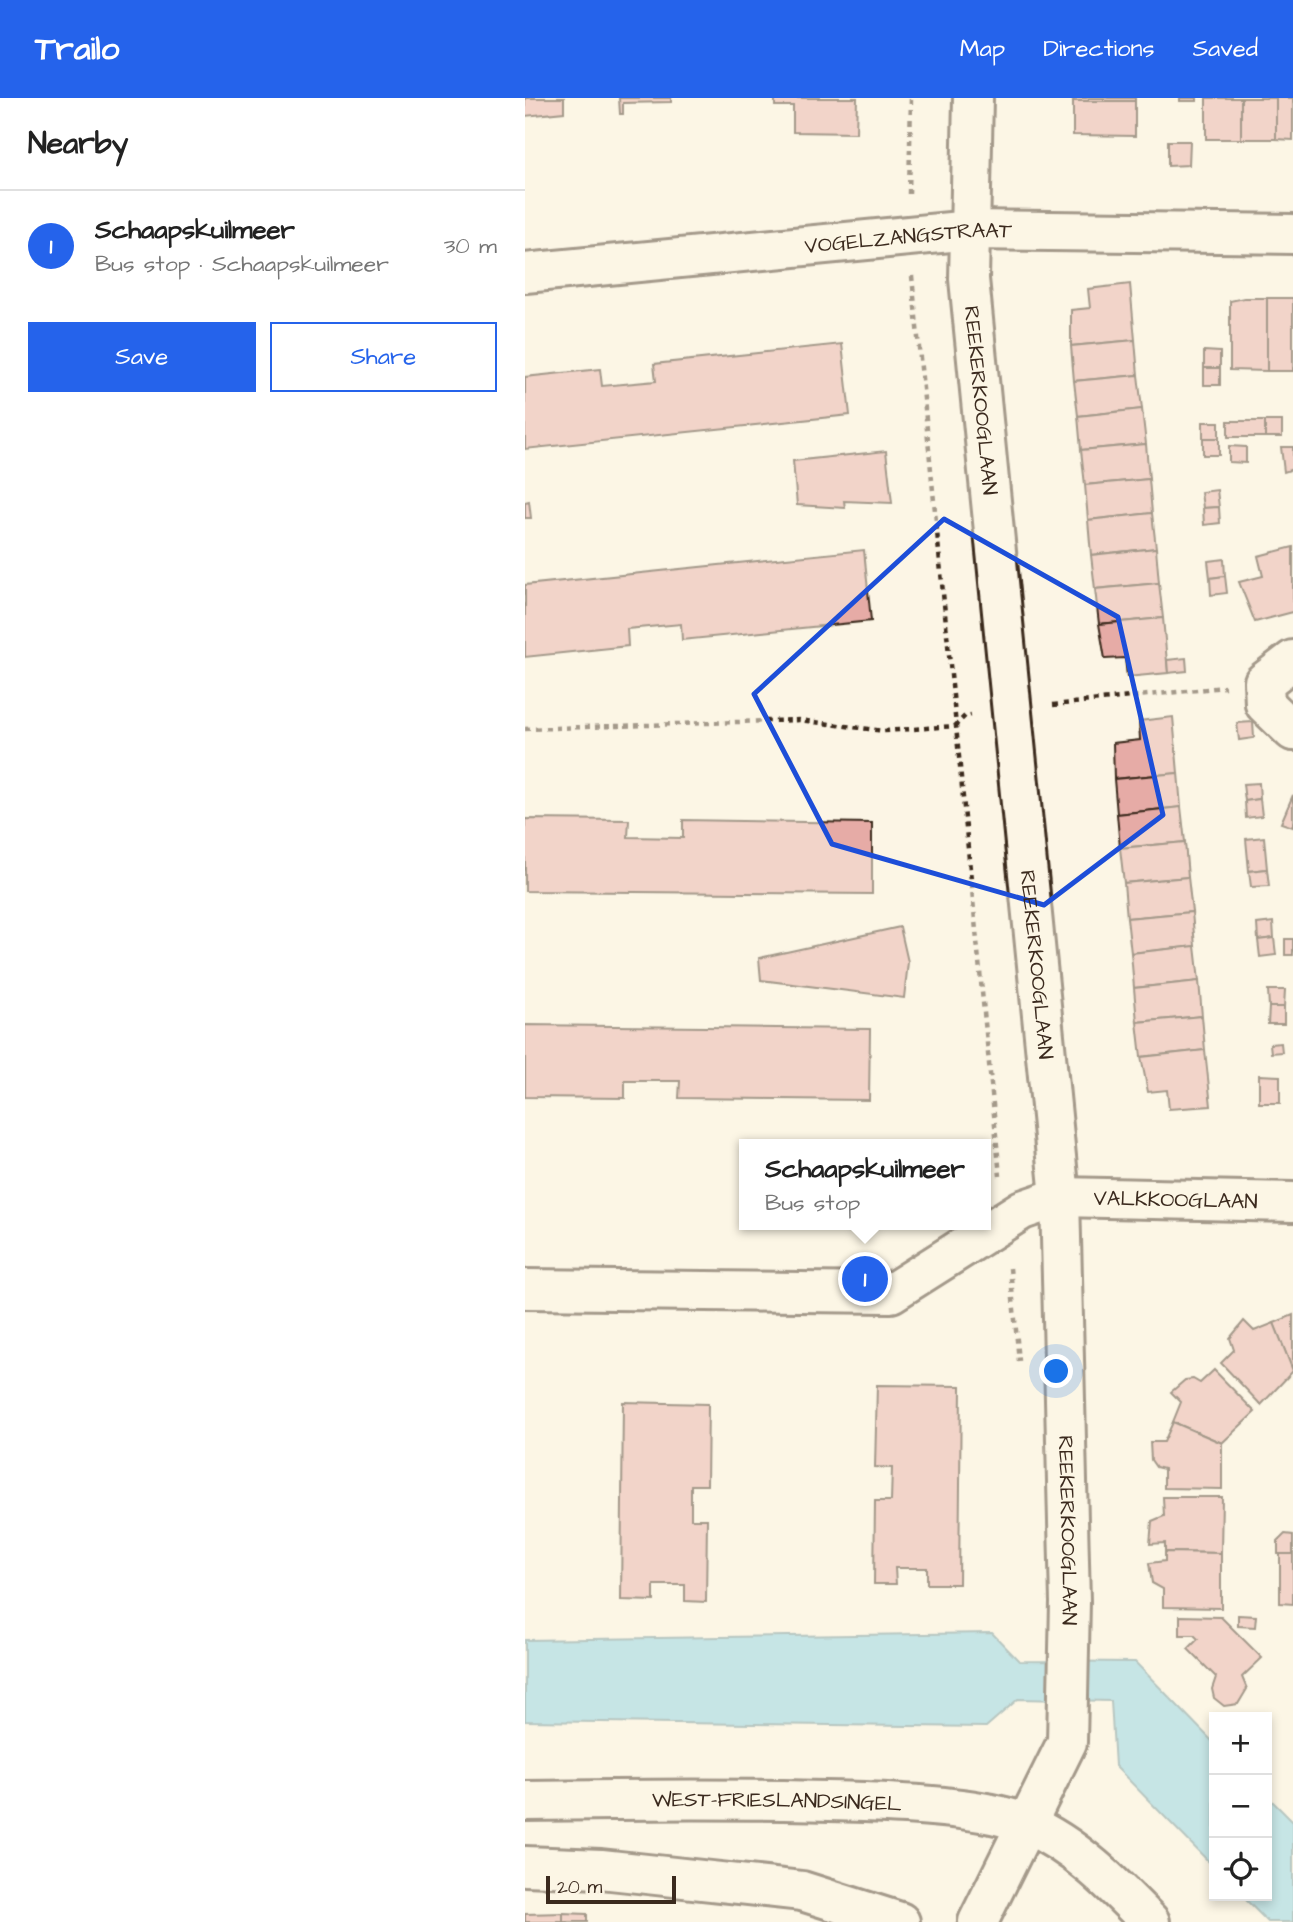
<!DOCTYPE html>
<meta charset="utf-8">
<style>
:root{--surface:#fff;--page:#f2f2f2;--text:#222;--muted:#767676;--line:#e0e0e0;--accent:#2563eb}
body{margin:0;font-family:"Architects Daughter",sans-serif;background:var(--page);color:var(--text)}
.controls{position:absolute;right:21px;bottom:21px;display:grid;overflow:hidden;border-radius:0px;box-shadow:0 4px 10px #0003}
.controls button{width:63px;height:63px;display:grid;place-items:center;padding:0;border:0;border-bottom:2px solid var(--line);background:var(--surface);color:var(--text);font:35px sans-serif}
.scale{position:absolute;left:21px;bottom:18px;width:130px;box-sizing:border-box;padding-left:7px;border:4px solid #3b2a1e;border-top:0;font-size:19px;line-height:24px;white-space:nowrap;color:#3b2a1e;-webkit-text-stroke:5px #fcf5e5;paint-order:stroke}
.you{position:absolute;left:532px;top:1274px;width:24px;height:24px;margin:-18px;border:5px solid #fff;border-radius:50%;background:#1a73e8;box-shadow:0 0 0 10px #1a73e833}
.badge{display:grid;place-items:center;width:46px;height:46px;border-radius:50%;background:var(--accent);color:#fff;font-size:23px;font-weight:700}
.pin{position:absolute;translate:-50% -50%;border:4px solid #fff;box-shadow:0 2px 7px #0006}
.popup{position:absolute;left:214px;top:1041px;width:252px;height:91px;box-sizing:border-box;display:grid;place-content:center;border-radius:0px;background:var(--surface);filter:drop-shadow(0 2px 5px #0005);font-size:23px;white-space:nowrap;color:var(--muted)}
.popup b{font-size:26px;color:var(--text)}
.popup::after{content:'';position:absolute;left:50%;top:100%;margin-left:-14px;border:14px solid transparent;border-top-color:var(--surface)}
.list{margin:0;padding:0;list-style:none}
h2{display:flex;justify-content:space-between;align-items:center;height:91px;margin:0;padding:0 28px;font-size:30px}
h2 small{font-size:23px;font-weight:400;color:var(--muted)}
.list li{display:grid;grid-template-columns:46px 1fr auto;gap:21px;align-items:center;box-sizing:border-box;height:112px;padding:0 28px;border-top:2px solid var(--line)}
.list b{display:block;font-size:26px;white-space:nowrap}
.list p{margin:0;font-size:23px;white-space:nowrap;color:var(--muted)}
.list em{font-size:23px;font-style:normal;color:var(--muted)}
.actions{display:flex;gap:14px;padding:21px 28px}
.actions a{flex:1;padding:16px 0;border:2px solid var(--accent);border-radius:0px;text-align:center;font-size:24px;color:var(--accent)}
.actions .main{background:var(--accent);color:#fff}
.icon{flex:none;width:38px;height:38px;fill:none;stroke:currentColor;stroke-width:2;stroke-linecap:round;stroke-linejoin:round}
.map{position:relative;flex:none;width:768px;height:1824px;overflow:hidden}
header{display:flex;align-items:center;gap:42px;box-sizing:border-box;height:98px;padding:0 35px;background:var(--accent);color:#fff}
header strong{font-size:33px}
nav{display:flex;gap:38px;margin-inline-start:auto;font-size:24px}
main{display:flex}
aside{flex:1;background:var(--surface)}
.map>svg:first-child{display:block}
.water{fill:#85d0e5;stroke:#678e95;stroke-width:2}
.building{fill:#e6aba6;stroke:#3b2a1e;stroke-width:2}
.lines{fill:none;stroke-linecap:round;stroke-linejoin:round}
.street-casing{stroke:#3b2a1e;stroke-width:44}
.path{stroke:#3b2a1e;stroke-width:4.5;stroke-dasharray:5 5;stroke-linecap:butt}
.street{stroke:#fcf5e5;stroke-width:38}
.marked{fill:none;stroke:#1d4ed8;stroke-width:5;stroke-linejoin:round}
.labels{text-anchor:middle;stroke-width:7;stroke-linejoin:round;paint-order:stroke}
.street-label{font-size:21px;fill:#3b2a1e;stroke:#fcf5e5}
</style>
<header>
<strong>Trailo</strong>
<nav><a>Map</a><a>Directions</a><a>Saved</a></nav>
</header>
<main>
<aside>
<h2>Nearby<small></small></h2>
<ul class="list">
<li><span class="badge">1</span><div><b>Schaapskuilmeer</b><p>Bus stop · Schaapskuilmeer</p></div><em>30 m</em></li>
</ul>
<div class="actions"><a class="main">Save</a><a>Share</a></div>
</aside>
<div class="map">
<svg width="768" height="1824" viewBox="0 0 768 1824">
<rect width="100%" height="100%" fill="#fcf5e5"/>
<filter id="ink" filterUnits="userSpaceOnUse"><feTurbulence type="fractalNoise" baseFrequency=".0143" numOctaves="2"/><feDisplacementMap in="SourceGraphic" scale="14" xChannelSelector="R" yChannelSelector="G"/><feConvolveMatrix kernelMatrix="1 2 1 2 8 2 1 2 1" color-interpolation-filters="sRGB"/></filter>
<g filter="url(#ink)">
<g class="water">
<polygon points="467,1535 494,1563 610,1564 689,1645 689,1769 590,1668 586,1603 493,1601 461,1629 0,1623 0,1542"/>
<polygon points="742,1698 768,1724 768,1824 743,1824 717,1798 742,1798"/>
</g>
<g class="building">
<polygon points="0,0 39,0 39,14 0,18"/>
<polygon points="94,0 146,0 146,4 98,5 98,16 95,16"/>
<polygon points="250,0 332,0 331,35 268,34 268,8 250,8"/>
<polygon points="549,0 610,0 610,3 548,3"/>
<rect x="655" y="0" width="17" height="3"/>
<rect x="681" y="0" width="35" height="41"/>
<rect x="716" y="0" width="35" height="41"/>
<polygon points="751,0 768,0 768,42 751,41"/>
<polygon points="548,3 610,3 610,38 548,37"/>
<polygon points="643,43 665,43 664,67 643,68"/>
<polygon points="605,186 610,242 546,248 546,212 565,210 563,191"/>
<polygon points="719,200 742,200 742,273 705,272 705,203"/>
<rect x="742" y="200" width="26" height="73"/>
<polygon points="610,242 613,277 549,283 546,248"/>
<polygon points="317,246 325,317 0,351 0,279 75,271 77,288 131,283 129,266"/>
<polygon points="679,253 695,254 695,270 679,270"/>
<rect x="679" y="270" width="16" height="17"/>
<polygon points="613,277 617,311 553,318 549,283"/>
<polygon points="617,311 621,346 556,352 553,318"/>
<rect x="703" y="323" width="37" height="16"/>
<rect x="740" y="323" width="17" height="16"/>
<rect x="678" y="324" width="16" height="16"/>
<rect x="678" y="340" width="16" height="17"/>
<polygon points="621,346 624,381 560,387 556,352"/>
<polygon points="704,348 721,349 721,365 704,364"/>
<polygon points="756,349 768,349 768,371 759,374"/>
<polygon points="361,353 367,405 319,403 320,410 272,407 268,363"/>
<polygon points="624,381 627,415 563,422 560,387"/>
<polygon points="692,392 694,409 678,410 676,394"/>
<polygon points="4,403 6,420 0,420 0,404"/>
<polygon points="694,409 695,425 679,427 678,410"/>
<polygon points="627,415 631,450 566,457 563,422"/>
<polygon points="768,449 768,514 730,524 714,484 738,478 733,458"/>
<polygon points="631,450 634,485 570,491 566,457"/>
<polygon points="339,452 346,523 157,542 156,526 102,531 103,548 0,559 0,487"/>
<polygon points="699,461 700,478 685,480 683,463"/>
<polygon points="700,478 702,495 686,497 685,480"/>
<polygon points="634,485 638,520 574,526 570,491"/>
<polygon points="638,520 643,575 602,579 600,560 580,561 574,526"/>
<polygon points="661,560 662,573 643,575 642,562"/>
<polygon points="648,619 653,675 589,681 588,645 615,642 614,623"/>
<polygon points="728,624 729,640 714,642 712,625"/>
<polygon points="653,675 656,709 592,716 589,681"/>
<polygon points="734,685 735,701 720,703 718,686"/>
<polygon points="768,697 768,729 756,725"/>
<polygon points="735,701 737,718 721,720 720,703"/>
<polygon points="656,709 660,744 595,750 592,716"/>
<polygon points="0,721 104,722 103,739 158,740 158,722 347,725 347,796 0,793"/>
<polygon points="739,739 742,771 724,773 721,741"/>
<polygon points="660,744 663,779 599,785 595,750"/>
<polygon points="742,771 744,788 726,789 724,773"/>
<polygon points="663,779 667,814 602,820 599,785"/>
<polygon points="667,814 670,848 606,855 602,820"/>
<polygon points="748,824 749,840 733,842 732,826"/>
<polygon points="375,829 383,864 379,900 236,882 234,860"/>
<polygon points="749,840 751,857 735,859 733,842"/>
<rect x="760" y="841" width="8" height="16"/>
<polygon points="670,848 674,883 609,890 606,855"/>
<polygon points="674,883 677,918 612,924 609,890"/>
<polygon points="743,892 760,892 759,909 744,909"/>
<polygon points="744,909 759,909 759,926 743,926"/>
<polygon points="677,918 680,952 616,959 612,924"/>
<polygon points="0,927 345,931 344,1002 154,1000 155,983 100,983 100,1000 0,999"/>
<polygon points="756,945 757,954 746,955 745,946"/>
<polygon points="680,952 686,1008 644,1011 642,992 623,994 616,959"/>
<polygon points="734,977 755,978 755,1005 734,1005"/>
<polygon points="768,1217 768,1273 749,1225"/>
<polygon points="719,1223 729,1233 749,1225 768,1273 736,1307 696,1265 709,1252 705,1240"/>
<polygon points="689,1272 730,1314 697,1345 648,1324 656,1304 646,1294 660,1282 668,1281 675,1285"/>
<polygon points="352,1287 436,1288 434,1486 402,1486 402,1470 370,1470 371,1486 349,1486 350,1403 366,1403 367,1370 350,1369"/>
<polygon points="98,1304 183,1306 182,1387 166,1387 166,1421 182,1421 181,1504 160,1503 160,1487 129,1487 129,1503 96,1502"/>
<polygon points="648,1324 697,1345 697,1391 639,1390 639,1371 631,1369 626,1362 625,1344 639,1344"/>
<polygon points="638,1399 697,1399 696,1455 640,1454 640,1445 625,1446 627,1423 639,1418"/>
<polygon points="760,1436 768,1437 768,1456 753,1456 753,1443"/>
<polygon points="640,1454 696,1455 696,1510 638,1509 638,1491 627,1485 624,1465 640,1463"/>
<polygon points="755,1456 768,1456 768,1506 755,1505"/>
<polygon points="713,1517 731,1518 730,1529 713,1528"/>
<polygon points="655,1518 696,1519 737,1560 717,1579 722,1591 713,1606 699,1608 689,1600 687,1591 691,1579 663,1551 673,1541 669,1537 655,1537"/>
<polygon points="38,1815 62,1816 62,1824 38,1824"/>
<polygon points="38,1815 38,1824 0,1824 0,1816"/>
</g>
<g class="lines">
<g class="street-casing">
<g id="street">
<path id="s1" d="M448,0L444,181L535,1099L545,1504L542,1644L453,1824"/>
<path id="s2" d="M0,175L446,132L768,136"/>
<polyline points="768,562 739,584 740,606 768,633"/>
<path id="s3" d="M0,1191L366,1195L497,1112L535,1099L768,1104"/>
<path id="s4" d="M0,1703C113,1701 226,1700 339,1704C382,1706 463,1709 501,1726C550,1747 589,1787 625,1824"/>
<polyline points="0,1768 76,1771 277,1793 375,1824"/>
</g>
</g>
<g class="path">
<polyline points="384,96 386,0"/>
<polyline points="387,178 475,1078"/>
<polyline points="528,607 700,589"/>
<polyline points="0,631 274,622 359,633 430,628 440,618 446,617"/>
<polyline points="485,1170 494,1263"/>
</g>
<use href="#street" class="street"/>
</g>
</g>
<path d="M0 0H768V1824H0ZM419,421L593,519L638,717L519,807L307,746L229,596Z" fill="#fcf5e5" fill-opacity=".55" fill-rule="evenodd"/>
<path class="marked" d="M419,421L593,519L638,717L519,807L307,746L229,596Z"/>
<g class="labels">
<g class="street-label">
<text dy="7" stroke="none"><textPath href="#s2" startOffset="385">VOGELZANGSTRAAT</textPath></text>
<text dy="7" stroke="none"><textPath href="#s1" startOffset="303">REEKERKOOGLAAN</textPath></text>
<text dy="7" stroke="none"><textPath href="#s1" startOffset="870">REEKERKOOGLAAN</textPath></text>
<text dy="7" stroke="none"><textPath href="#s3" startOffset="677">VALKKOOGLAAN</textPath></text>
<text dy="7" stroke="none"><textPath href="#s1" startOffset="1437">REEKERKOOGLAAN</textPath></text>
<text dy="7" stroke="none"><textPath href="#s4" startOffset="252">WEST-FRIESLANDSINGEL</textPath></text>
</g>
</g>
</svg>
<div class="controls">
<button>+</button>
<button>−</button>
<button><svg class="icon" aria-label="locate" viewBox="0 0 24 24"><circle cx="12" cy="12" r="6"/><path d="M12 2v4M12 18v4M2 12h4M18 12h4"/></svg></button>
</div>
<div class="scale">20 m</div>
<div class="you"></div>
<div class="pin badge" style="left:340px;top:1181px">1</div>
<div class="popup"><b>Schaapskuilmeer</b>Bus stop</div>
</div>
</main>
